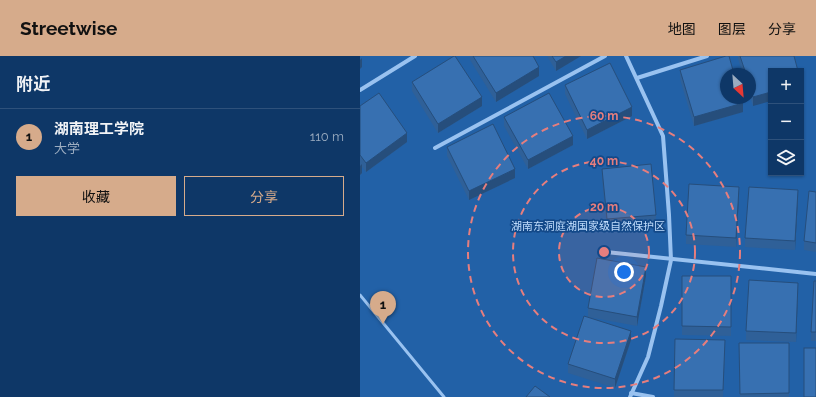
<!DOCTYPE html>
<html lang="zh">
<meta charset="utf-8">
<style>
:root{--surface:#0e3767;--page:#173f6d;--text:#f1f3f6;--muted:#9bacc0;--line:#2e517b;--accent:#d6ab8b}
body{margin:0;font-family:Raleway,"Noto Sans SC",sans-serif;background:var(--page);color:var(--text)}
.controls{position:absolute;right:12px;top:12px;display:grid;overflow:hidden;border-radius:0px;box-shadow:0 1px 3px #0004}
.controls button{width:36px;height:36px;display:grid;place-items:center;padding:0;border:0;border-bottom:1px solid var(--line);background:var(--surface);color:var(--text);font:20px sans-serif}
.compass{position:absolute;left:360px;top:12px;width:36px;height:36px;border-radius:50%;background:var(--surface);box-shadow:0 1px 3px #0004;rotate:154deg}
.you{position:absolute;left:264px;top:216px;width:14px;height:14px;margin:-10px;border:3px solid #fff;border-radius:50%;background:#1a73e8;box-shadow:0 0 0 6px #1a73e833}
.badge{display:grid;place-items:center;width:26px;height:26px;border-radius:50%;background:var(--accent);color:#111;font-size:13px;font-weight:700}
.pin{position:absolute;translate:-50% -33px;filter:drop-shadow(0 1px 2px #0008)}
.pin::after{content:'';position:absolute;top:21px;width:14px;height:12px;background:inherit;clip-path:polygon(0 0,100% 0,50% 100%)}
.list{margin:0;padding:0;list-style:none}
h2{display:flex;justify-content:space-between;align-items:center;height:52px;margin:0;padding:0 16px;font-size:17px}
h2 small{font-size:13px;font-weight:400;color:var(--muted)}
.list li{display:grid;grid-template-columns:26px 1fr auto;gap:12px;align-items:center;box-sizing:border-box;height:56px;padding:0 16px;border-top:1px solid var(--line)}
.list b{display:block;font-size:15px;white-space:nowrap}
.list p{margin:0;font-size:13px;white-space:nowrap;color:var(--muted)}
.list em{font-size:13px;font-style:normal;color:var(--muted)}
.actions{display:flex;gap:8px;padding:12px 16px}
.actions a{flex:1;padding:9px 0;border:1px solid var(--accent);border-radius:0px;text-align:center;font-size:14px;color:var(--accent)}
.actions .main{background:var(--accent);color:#111}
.icon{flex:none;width:22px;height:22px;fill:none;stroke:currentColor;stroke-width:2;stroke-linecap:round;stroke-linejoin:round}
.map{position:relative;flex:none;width:456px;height:341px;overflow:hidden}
header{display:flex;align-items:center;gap:24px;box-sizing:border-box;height:56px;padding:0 20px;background:var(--accent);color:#111}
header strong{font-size:19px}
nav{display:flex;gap:22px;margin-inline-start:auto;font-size:14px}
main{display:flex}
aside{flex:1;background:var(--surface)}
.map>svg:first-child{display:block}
.green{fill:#2261a7;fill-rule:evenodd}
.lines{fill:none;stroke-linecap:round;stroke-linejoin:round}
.service{stroke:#99c2f0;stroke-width:3}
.minor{stroke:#99c2f0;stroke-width:4}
.wall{fill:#2f6098}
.shaded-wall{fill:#264e7c}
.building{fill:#3770b1;stroke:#264e7c}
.ring{fill:none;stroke:#e67e7e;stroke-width:2;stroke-dasharray:7 5}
.labels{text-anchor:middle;stroke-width:3.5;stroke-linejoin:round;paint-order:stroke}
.park-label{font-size:11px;fill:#bfdcfc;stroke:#134989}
.centre{fill:#e67e7e;stroke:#134989;stroke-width:2}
.ring-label{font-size:12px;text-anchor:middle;font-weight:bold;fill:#e67e7e;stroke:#134989;stroke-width:3.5;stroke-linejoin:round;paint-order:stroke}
</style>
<header>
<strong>Streetwise</strong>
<nav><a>地图</a><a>图层</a><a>分享</a></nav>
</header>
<main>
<aside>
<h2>附近<small></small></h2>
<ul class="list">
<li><span class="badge">1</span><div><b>湖南理工学院</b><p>大学</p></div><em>110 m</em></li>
</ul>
<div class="actions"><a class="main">收藏</a><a>分享</a></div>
</aside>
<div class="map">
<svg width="456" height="341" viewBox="0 0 456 341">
<rect width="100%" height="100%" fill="#134989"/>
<path class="green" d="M0,0H456V341H0ZM411,15H441V117H411ZM366,18H390V42H366Z"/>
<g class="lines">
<polyline class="service" points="0,239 84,341"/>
<g class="minor">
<polyline points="266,0 303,80 309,159 311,204 301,250 288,301 270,341"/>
<polyline points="277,22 347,0"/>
<polyline points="0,34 55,0"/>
<polyline points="75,92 245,0"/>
<polyline points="246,196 456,218"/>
<polyline points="271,337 293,341"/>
</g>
</g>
<g class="wall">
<polygon points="110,0 173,0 179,20 136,46 110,4"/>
<polygon points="187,0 221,0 196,15"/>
<polygon points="378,0 434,0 393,50 390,41 390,18 383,18 378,3"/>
<polygon points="320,14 383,56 334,70 320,23"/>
<polygon points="52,26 122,50 78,77 52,35"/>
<polygon points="205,29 272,60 227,83 205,38"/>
<polygon points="0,50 47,86 6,116 2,111 2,117 0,119"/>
<polygon points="144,61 213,89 168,113 144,70"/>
<polygon points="87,91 155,122 109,144 87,100"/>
<polygon points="242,113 296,159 296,168 247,172 242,122"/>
<polygon points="456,136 456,196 444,194 444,185"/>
<polygon points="379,140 376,191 326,188 326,179"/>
<polygon points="438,143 435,194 385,191 385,182"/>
<polygon points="286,220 277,270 228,261 228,252"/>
<polygon points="322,220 371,220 371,280 322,279"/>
<polygon points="456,225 456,285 451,285 451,276"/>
<polygon points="438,236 436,286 386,284 386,275"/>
<polygon points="315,283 365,293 363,341 314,341"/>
<polygon points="271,284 255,332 208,317 208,308"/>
<polygon points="379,287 429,287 429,341 380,341"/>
</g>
<g class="shaded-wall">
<polygon points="206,0 221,0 196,15 196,6"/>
<polygon points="2,2 2,11 0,13 0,4"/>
<polygon points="179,11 179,20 136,46 136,37"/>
<polygon points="411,36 411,45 393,50 393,41"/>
<polygon points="122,41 122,50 78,77 78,68"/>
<polygon points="383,47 383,56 334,70 334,61"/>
<polygon points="272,51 272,60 227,83 227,74"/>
<polygon points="47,77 47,86 6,116 6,107"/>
<polygon points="213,80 213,89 168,113 168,104"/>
<polygon points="2,108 2,117 0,119 0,110"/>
<polygon points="155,113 155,122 109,144 109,135"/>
<polygon points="379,131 379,140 376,191 376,182"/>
<polygon points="438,134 438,143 435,194 435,185"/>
<polygon points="286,211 286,220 277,270 277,261"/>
<polygon points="438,227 438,236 436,286 436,277"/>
<polygon points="271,275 271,284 255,332 255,323"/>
</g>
<g class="building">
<polygon points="94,0 95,0 122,41 78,68 52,26"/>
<polygon points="113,0 173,0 179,11 136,37"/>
<polygon points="192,0 206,0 196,6"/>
<polygon points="366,0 369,0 374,18 366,18 366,42 381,42 383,47 334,61 320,14"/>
<polygon points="380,0 434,0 438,15 411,15 411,36 393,41 390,32 390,18 386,18"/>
<polygon points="250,7 272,51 227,74 205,29"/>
<polygon points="19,37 47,77 6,107 0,99 0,50"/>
<polygon points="189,37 213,80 168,104 144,61"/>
<polygon points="133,68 155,113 109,135 87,91"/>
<polygon points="291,108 296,159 247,163 242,113"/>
<polygon points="329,128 379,131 376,182 326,179"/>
<polygon points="389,131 438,134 435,185 385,182"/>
<polygon points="449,135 456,136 456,187 444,185"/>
<polygon points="237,202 286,211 277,261 228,252"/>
<polygon points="322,220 371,220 371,271 322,270"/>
<polygon points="389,224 438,227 436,277 386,275"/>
<polygon points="454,225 456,225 456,276 451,276"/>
<polygon points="224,260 271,275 255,323 208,308"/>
<polygon points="315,283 365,284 363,334 314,334"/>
<polygon points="379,287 429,287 429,337 380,338"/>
<rect x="444" y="292" width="12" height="49"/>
<polygon points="175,330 190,341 166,341"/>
</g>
<circle cx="244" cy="196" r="45" fill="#e67e7e" fill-opacity=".12"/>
<g class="ring">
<circle cx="244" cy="196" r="45"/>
<circle cx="244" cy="196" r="91"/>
<circle cx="244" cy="196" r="136"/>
</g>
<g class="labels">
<g class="park-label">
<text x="228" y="174">湖南东洞庭湖国家级自然保护区</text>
</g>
</g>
<circle cx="244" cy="196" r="6" class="centre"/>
<g class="ring-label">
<text x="244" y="64">60 m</text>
<text x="244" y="109">40 m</text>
<text x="244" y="155">20 m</text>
</g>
</svg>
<div class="controls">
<button>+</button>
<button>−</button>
<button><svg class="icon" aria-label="layers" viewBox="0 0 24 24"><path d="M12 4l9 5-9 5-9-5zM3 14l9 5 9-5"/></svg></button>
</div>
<svg class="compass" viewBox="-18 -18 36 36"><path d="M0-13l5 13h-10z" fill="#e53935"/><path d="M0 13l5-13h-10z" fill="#9bacc0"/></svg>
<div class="you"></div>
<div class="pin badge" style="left:23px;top:268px">1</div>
</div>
</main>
